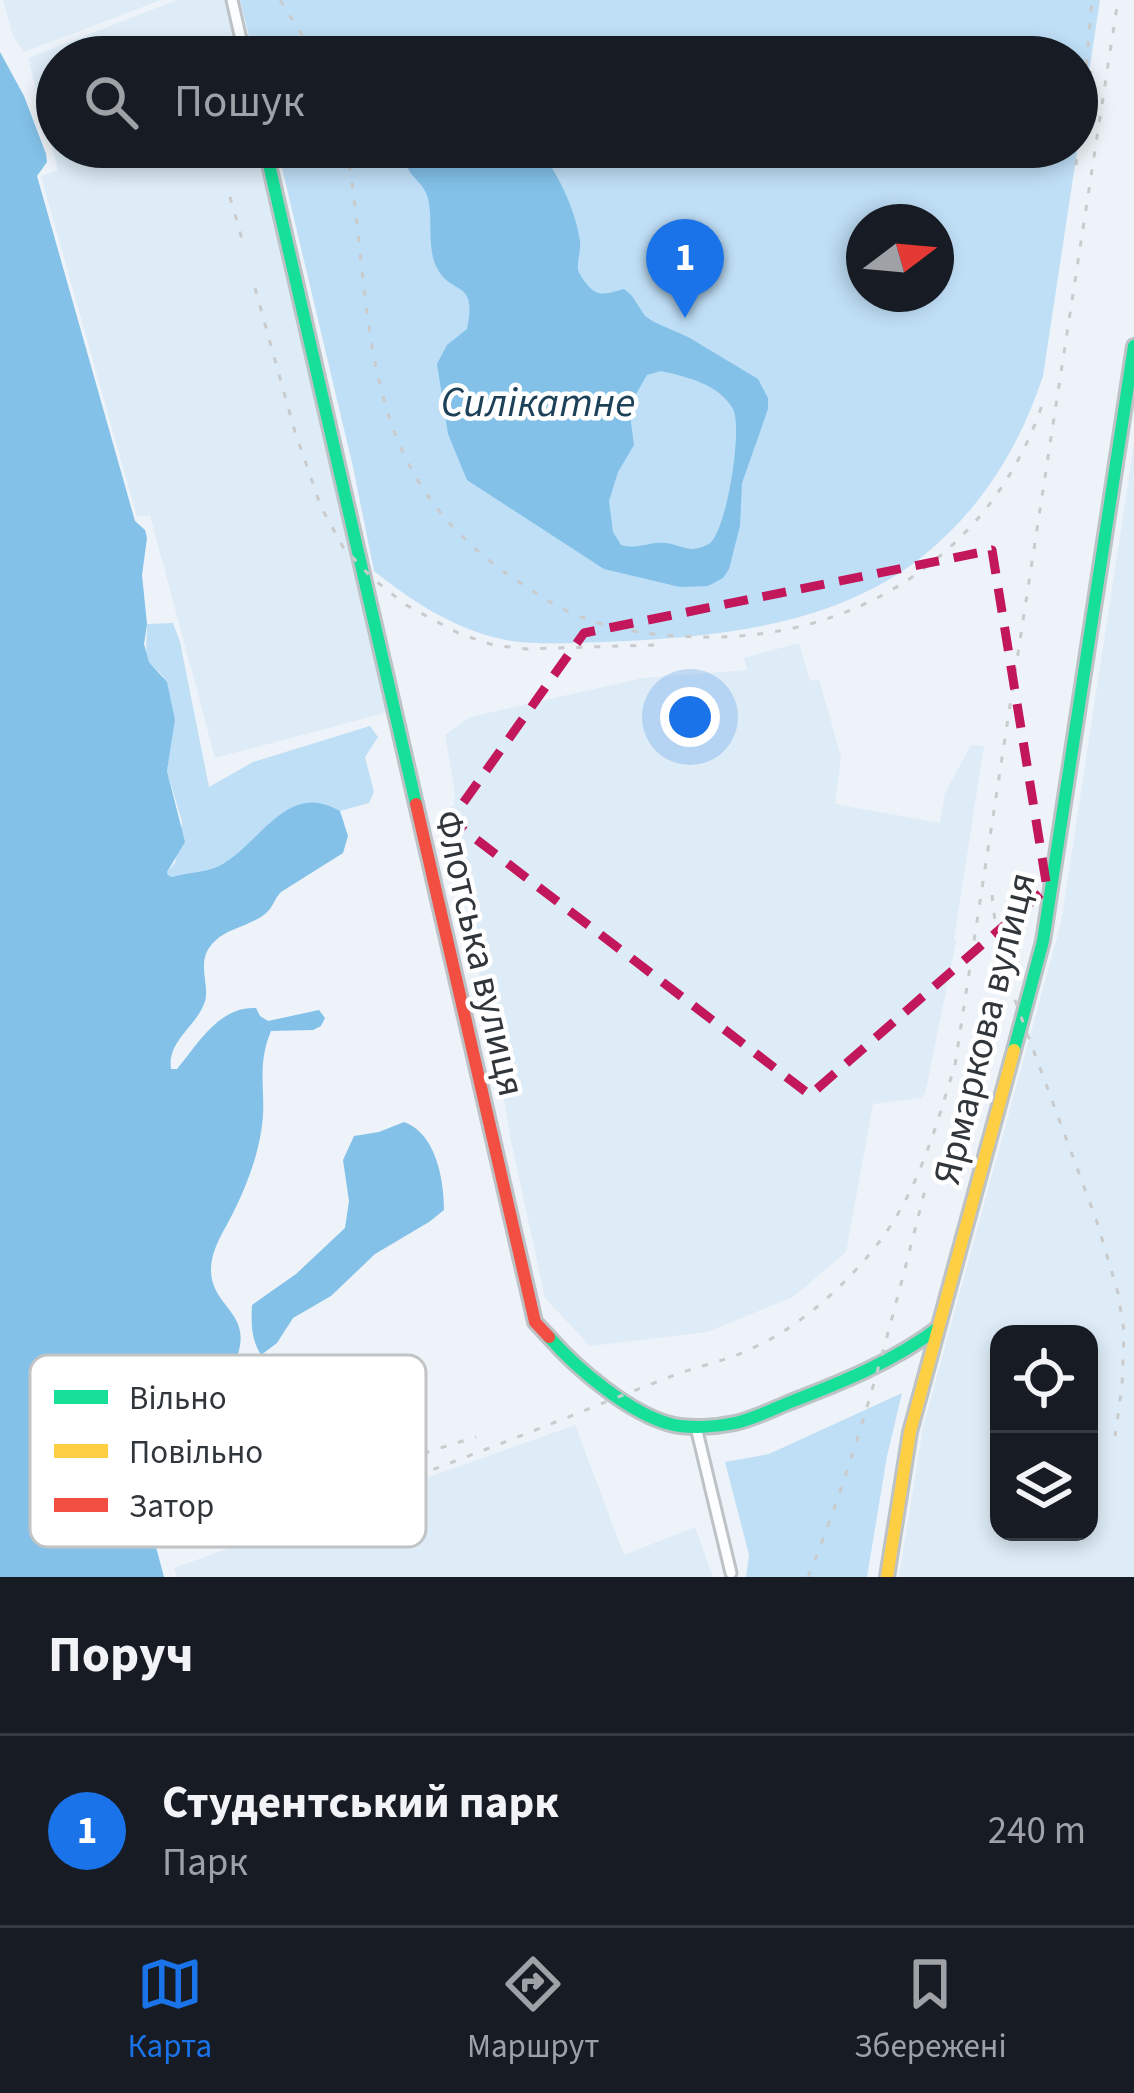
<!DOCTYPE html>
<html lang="uk">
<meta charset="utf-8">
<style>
:root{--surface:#171b24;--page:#242831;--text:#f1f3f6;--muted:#9ea1a6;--line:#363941;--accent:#1a73e8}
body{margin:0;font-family:"Source Sans 3",sans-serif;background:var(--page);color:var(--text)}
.controls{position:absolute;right:36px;bottom:36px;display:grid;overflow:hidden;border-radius:24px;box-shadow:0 6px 18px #0003}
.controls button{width:108px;height:108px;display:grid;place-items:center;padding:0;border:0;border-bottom:3px solid var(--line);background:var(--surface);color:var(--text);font:60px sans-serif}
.compass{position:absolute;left:846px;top:204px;width:108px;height:108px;border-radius:50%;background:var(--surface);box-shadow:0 6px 18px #0003;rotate:74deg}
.you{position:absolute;left:690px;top:717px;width:42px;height:42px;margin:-30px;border:9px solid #fff;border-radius:50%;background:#1a73e8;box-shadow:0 0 0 18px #1a73e833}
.badge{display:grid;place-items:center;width:78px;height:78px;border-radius:50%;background:var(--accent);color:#fff;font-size:39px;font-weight:700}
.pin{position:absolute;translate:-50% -99px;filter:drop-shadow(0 3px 6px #0008)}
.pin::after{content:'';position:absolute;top:63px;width:42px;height:36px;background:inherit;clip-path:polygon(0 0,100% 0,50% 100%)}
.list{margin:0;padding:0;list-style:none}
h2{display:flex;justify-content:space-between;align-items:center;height:156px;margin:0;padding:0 48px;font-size:51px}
h2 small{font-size:39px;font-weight:400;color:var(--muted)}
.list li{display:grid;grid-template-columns:78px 1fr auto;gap:36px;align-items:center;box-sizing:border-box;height:192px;padding:0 48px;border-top:3px solid var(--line)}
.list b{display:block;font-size:45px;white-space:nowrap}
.list p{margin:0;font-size:39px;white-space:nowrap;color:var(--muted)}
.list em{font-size:39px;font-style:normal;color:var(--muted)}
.icon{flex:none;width:66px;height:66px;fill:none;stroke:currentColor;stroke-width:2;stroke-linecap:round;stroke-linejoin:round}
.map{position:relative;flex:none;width:1134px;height:1577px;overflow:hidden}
.search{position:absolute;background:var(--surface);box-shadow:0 6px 18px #0003;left:36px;right:36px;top:36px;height:132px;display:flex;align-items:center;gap:30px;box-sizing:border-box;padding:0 42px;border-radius:66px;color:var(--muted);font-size:45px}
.sheet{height:348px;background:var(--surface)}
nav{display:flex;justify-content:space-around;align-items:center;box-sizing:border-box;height:168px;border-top:3px solid var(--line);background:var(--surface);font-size:33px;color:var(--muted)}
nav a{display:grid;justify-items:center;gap:6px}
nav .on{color:var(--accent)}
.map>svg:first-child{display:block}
.built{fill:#ddecf7;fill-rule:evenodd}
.green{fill:#bfdff7;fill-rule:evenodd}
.water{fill:#83c1e9;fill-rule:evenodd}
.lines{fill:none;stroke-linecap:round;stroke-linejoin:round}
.street-casing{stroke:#bdc2c6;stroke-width:15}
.fast-casing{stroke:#bdc2c6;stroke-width:18}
.slow-casing{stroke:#bdc2c6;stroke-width:18}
.jam-casing{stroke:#bdc2c6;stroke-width:18}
.street{stroke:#fcfdfe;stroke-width:9}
.fast{stroke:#16e098;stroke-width:12}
.slow{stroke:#ffcf43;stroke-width:12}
.jam{stroke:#f24e42;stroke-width:12}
.rail{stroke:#c9cbcc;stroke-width:3;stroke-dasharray:6 12;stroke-linecap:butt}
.marked{fill:none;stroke:#c2185b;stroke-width:9;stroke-dasharray:24 15;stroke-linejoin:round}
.labels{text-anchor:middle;stroke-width:9;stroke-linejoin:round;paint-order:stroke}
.street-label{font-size:39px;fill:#31363a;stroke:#fff}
.water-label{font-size:42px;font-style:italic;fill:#1d4158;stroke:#fff}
.key{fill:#fff;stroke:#c1c3c4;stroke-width:3}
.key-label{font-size:33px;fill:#31363a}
</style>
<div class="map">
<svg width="1134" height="1577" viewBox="0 0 1134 1577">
<rect width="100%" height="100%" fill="#edf3f8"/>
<g class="built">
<polygon points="3,0 161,0 24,52 13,36"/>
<polygon points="177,0 228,0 241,57 57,57 57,147 262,147 392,711 215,758 150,515 137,517 41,176 58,170 28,58"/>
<path d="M1134,444V1577H899L923,1427L1061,923ZM999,1334H1089V1532H999Z"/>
<polygon points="799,643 810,681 819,679 841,757 835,804 940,823 945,793 971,745 984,746 954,939 956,942 925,1094 921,1098 873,1104 846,1252 793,1297 707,1332 590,1346 545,1298 510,1136 494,1036 483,996 469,913 474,894 449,808 454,805 455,792 445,735 470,717 643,678 747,670 744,658"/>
<polygon points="575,1425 624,1555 695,1527 713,1577 177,1577 174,1568"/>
</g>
<g class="green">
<path d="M240,0H1100L1043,376C1019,448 982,508 923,556C835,627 711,638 602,642C573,643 540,645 511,641C459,632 414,603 374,571L353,467L277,147H1077V57H254ZM864,222H936V294H864Z"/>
<path d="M173,623L180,642L209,787L253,762L370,726L378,737L365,757L374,792L369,803L340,811C288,780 259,846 219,866C204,873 187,872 172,877L168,875L167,872L175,863L182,822L167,771L175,720L163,676L149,662L146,653L147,624Z"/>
<polygon points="902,1393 887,1456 867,1577 746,1577 749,1555 725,1462 769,1454"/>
</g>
<g class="water">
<path d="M0,52L24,96L46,154L47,162L37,176L135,521L145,530L147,538L142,575L147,624L144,644L149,662L167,682L175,720L167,771L185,842L167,872L168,875L172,877C187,872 204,873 219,866C260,845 287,779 340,811L348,836L343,853L281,892C273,900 274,907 265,914C250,926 228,928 215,941C193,961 212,985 204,1004C195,1027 167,1042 171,1069H177C198,1044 219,1006 256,1008L260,1016L268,1021L319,1010L325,1018L321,1026L313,1030L271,1031C255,1069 268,1095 261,1132C257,1158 246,1187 234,1211C225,1230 211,1248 211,1271C212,1307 251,1312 238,1354C227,1393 148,1417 131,1453L164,1577H0Z"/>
<path d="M404,147H508L522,158L543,154C560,178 576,212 580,241C581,251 577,261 578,270C580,276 589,289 596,292C604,296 616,291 624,289L632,296L645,316L654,322L688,337L758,379L768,398V409L742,483L740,526L729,569L723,578L708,586L680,587L604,569L467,480L448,434L437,364L447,345L467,329C478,277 451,298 436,266C427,247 433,219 428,198C423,182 412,179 407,166C404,160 405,153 404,147ZM661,371C687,377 719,384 733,409C743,428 727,529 710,543C707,546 696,549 693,549C684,549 675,544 666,543C649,541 638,550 621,545L613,532L609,501L618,472L634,445L630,415L632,401L647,375Z"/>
<path d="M404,1122C436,1133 444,1180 444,1210L429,1222L375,1254L331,1296L293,1318L277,1343L261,1355C251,1339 251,1323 252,1305L296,1274L345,1228L349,1201L343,1160L354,1136L379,1132Z"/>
</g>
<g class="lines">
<g class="street-casing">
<g id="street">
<polyline points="232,0 245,57"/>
<polyline points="696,1427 731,1573"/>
</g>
</g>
<g class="fast-casing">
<g id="fast">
<polyline points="265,147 416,804"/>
<polyline points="1014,1050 1043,941 1134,346"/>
<path d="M549,1337C577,1369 629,1413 670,1424C689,1429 716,1427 735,1423C753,1419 771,1410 788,1403C840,1383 893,1362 938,1328"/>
</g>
</g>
<g class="slow-casing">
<polyline id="slow" points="887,1577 910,1432 1014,1050"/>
</g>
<g class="jam-casing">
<polyline id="jam" points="416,804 535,1322 549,1337"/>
</g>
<use href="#street" class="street"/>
<use href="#fast" class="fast"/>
<use href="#slow" class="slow"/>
<use href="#jam" class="jam"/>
<g class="rail">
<polyline points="280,0 316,57"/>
<polyline points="197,42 201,57"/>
<polyline points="1085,83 1092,0"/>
<polyline points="216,147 219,159"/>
<path d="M346,147C368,261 358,388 423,489C446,524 479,555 513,578C536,593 558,609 584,618C621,632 661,636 700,637C859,641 997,550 1045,396"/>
<polyline points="1076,165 1080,119 1091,71"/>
<polyline points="230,197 242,239"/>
<polyline points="255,288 295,432 321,507 343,547 372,578 406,605 460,634 493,645 526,649 654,645"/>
<polyline points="992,895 999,957 1097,1222 1118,1293 1124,1331 1122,1387 1115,1436"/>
<polyline points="303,1490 476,1437"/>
<path d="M231,1545C357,1498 483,1452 608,1401C631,1392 654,1383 677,1374C700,1366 724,1361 746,1351C791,1332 830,1299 862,1263C915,1204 932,1139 955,1065L1118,0"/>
<path d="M808,1577C860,1450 893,1316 927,1182"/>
</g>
</g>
<path class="marked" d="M992,550L1047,888L810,1095L451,820L584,633Z"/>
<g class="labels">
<g class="street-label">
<text transform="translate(481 953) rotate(77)" y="14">Флотська вулиця</text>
<text transform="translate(983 1028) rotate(-76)" y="14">Ярмаркова вулиця</text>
</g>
<g class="water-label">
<text x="538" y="416">Силікатне</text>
</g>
</g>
<rect x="30" y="1355" width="396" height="192" rx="18" class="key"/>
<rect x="54" y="1390" width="54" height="14" fill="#16e098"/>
<rect x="54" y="1444" width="54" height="14" fill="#ffcf43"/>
<rect x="54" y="1498" width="54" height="14" fill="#f24e42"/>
<g class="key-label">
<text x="129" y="1409">Вільно</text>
<text x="129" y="1463">Повільно</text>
<text x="129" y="1517">Затор</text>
</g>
</svg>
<div class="controls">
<button><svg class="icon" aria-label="locate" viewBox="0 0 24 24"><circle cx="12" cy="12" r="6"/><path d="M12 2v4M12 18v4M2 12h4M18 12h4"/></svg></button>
<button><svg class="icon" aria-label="layers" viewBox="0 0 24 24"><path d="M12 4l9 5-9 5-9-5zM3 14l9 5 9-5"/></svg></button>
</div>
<svg class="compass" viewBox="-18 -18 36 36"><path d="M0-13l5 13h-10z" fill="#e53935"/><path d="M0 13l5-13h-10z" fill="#9ea1a6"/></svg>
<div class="you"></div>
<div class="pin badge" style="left:685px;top:318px">1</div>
<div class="search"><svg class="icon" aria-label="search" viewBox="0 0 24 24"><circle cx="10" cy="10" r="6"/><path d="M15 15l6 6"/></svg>Пошук</div>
</div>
<section class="sheet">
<h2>Поруч<small></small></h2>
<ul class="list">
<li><span class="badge">1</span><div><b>Студентський парк</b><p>Парк</p></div><em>240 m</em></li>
</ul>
</section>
<nav>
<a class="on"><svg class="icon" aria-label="map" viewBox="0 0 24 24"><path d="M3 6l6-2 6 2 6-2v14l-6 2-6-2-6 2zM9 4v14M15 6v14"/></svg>Карта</a>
<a><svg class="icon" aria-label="directions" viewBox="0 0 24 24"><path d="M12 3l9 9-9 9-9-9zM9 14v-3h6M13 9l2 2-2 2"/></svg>Маршрут</a>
<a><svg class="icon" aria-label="saved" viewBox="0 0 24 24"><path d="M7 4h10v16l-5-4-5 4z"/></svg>Збережені</a>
</nav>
